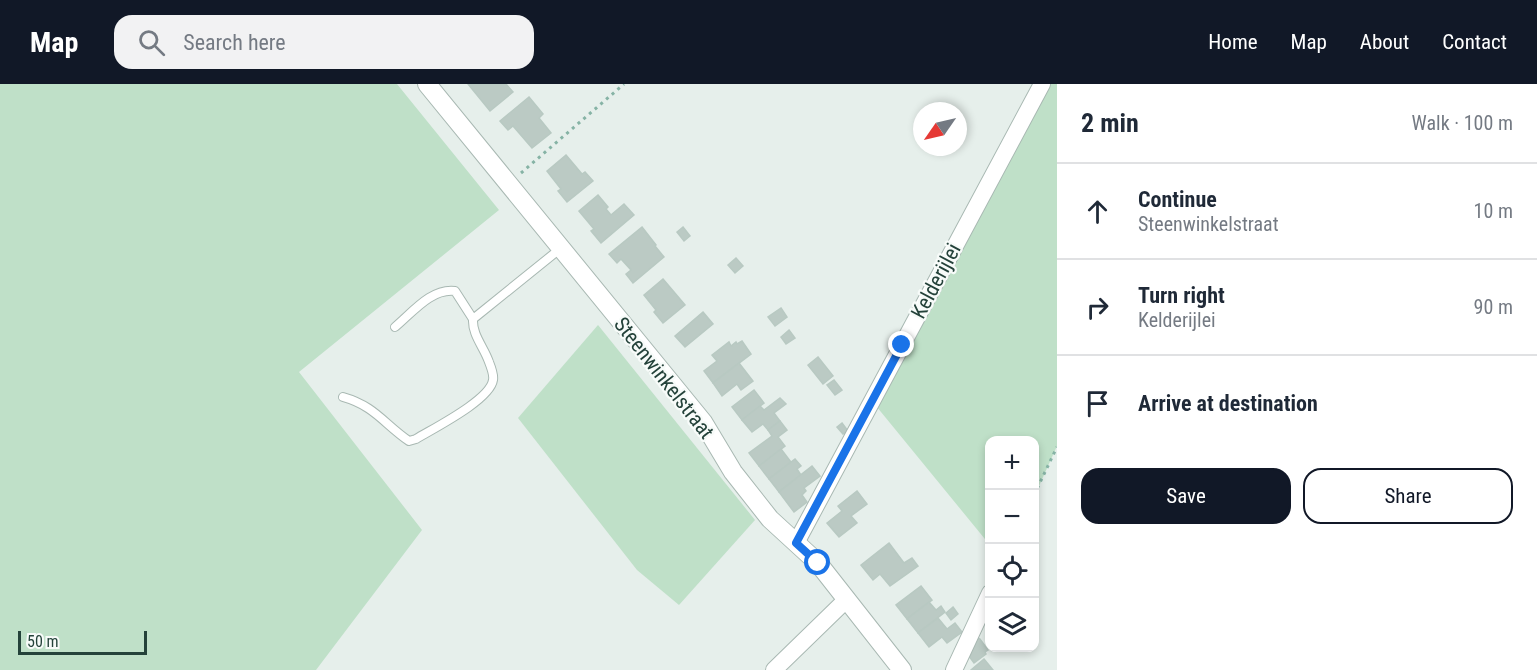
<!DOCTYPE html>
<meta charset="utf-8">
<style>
:root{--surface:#fff;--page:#f2f2f3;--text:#1f2937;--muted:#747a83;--line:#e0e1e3;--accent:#111827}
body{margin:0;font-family:"Roboto Condensed",sans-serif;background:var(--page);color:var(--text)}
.controls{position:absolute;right:18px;bottom:18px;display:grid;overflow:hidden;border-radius:12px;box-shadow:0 3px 9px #0003}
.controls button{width:54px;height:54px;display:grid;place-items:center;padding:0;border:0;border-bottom:2px solid var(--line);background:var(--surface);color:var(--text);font:30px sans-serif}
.compass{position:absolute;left:913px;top:18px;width:54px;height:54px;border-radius:50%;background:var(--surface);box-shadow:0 3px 9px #0003;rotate:236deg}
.scale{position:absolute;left:18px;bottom:15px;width:129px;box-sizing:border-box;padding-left:6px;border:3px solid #24423a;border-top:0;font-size:16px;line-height:21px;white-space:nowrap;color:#24423a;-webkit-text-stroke:4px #f7fbf9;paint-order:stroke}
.stop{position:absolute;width:18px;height:18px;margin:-14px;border:4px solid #1a73e8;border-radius:50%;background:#fff}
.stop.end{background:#1a73e8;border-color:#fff;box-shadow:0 2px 6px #0008}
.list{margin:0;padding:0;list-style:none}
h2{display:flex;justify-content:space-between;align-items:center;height:78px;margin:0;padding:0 24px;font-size:26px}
h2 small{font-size:20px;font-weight:400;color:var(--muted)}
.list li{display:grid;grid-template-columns:39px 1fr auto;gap:18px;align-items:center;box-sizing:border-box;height:96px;padding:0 24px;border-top:2px solid var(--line)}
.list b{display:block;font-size:22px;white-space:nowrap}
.list p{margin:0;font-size:20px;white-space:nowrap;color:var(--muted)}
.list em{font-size:20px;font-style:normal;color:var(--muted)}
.actions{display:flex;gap:12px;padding:18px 24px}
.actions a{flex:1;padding:14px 0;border:2px solid var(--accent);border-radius:18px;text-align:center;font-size:21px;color:var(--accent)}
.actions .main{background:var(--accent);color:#fff}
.icon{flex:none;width:33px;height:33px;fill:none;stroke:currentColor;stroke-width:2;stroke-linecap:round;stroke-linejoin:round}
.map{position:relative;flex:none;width:1057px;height:586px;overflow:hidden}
header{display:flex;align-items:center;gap:36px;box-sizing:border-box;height:84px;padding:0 30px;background:var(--accent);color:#fff}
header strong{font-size:28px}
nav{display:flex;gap:33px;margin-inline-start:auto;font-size:21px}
.search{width:420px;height:54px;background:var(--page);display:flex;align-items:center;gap:15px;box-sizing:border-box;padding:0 21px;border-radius:18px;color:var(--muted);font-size:22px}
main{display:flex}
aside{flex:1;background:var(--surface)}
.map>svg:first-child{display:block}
.green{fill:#bfe0c8}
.building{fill:#bbcac4;stroke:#b8c9c2;stroke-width:1.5}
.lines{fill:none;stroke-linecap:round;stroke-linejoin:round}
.service-casing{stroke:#a8b8b2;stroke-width:10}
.minor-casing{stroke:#a8b8b2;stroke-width:18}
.tertiary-casing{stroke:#a8b8b2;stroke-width:20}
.path{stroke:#86b3a5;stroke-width:3;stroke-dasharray:3 4.5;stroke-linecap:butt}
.service{stroke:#fff;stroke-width:8}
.minor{stroke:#fff;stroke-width:16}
.tertiary{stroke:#fff;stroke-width:18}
.route{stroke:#1a73e8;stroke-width:8}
.labels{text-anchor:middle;stroke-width:4.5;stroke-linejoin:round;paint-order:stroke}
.street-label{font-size:21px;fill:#24423a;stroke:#f7fbf9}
</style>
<header>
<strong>Map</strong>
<div class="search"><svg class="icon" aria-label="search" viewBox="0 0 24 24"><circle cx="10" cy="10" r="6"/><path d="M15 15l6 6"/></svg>Search here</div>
<nav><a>Home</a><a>Map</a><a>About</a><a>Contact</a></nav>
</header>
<main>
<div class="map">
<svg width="1057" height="586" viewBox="0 0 1057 586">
<rect width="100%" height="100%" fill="#e6efeb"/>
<g class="green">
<polygon points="0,0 397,0 499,126 299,288 422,446 316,586 0,586"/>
<polygon points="1042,0 1057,0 1057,362 1035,411 1034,356 990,356 989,460 872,317"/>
<polygon points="598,241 755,436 679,521 637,486 518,334"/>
</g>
<g class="building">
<polygon points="468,0 506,0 513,8 490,27"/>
<polygon points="529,13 543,30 539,34 551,49 532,64 513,42 508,46 500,37"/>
<polygon points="566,71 582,90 585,88 593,97 567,118 558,107 561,105 547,87"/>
<polygon points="598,111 608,123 606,125 611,131 624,120 634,131 601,159 591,147 594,145 579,127"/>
<polygon points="642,143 656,161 655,162 664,173 633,199 626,190 631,186 621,175 617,179 609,170"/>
<polygon points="683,143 690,152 684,157 677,148"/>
<polygon points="736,174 743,182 735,189 728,181"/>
<polygon points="663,195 685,221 663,239 654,228 656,226 644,211"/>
<polygon points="781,224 787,233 775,242 768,233"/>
<polygon points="703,228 713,240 685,263 675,252"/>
<polygon points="789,246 795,254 786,260 781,253"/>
<polygon points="742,257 751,270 713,299 704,287 717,277 712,271 729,258 731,262 736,258 737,260"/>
<polygon points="818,273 833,292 823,300 808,281"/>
<polygon points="739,279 753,297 741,306 737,300 722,312 713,299"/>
<polygon points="834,296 842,306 835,311 827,301"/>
<polygon points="754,306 764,319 742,336 732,323"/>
<polygon points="780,314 786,320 774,329 780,337 768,346 763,340 752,348 742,336 760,322 764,326"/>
<polygon points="780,337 787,346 778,353 785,362 759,382 749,369 772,352 768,346"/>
<polygon points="842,339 848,347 843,350 837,343"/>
<polygon points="781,365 791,378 769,395 759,382"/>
<polygon points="795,375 801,382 797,385 801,391 779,408 769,395"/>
<polygon points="812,382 820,392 804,404 806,407 802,411 807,418 794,428 779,408"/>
<polygon points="857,407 867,420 851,432 857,439 839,453 827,439 842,427 838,422"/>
<polygon points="889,459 904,479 912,474 918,482 890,502 880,490 873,496 861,481"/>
<polygon points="921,502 932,516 907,535 896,521"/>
<polygon points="929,518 936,526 941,522 945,528 918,549 907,535"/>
<polygon points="953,523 958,530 951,536 946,529"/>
<polygon points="938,534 947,545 955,539 962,548 947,559 942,553 929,563 918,549"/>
<polygon points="975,552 980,555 988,566 985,568 986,570 974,579 969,572"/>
<polygon points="984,575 993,586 971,586"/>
</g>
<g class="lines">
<g class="service-casing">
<g id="service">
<path d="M395,243C412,229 431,204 455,207L473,235"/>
<path d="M343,313C375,322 384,340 409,357L416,355C434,344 490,316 493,296C494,291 491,283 489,278C484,263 472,251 473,235L561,164"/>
</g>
</g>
<g class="minor-casing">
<g id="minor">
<polyline points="796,459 1042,0"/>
<polyline points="774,586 847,515"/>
<polyline points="954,586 990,509"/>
</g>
</g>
<g class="tertiary-casing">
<polyline id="tertiary" points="427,0 703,338 733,388 770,435 818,479 902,586"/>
</g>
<g class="path">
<polyline points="521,89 624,0"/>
<polyline points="1034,411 1057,363"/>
</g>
<use href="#service" class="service"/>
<use href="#minor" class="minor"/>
<use href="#tertiary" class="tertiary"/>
</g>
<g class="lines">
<polyline class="route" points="818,479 796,459 902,261"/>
</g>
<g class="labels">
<g class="street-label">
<text transform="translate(936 197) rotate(-62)" y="7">Kelderijlei</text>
<text transform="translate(664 294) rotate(52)" y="7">Steenwinkelstraat</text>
</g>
</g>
</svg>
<div class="controls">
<button>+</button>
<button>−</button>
<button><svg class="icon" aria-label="locate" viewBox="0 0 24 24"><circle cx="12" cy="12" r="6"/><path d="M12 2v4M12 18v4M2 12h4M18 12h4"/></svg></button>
<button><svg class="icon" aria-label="layers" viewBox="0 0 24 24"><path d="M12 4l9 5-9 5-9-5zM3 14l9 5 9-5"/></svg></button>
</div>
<svg class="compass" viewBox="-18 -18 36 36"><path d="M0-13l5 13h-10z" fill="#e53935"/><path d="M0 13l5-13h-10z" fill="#747a83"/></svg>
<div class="scale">50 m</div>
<div class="stop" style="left:818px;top:479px"></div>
<div class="stop end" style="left:902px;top:261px"></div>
</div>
<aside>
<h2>2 min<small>Walk · 100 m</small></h2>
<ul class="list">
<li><svg class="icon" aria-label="ahead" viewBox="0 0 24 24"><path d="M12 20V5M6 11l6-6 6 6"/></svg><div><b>Continue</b><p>Steenwinkelstraat</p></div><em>10 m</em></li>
<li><svg class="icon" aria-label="right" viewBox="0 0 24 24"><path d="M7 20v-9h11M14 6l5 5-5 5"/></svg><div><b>Turn right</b><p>Kelderijlei</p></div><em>90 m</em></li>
<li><svg class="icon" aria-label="arrive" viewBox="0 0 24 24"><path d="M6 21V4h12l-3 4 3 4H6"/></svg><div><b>Arrive at destination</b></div></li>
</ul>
<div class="actions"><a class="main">Save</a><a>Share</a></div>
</aside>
</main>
